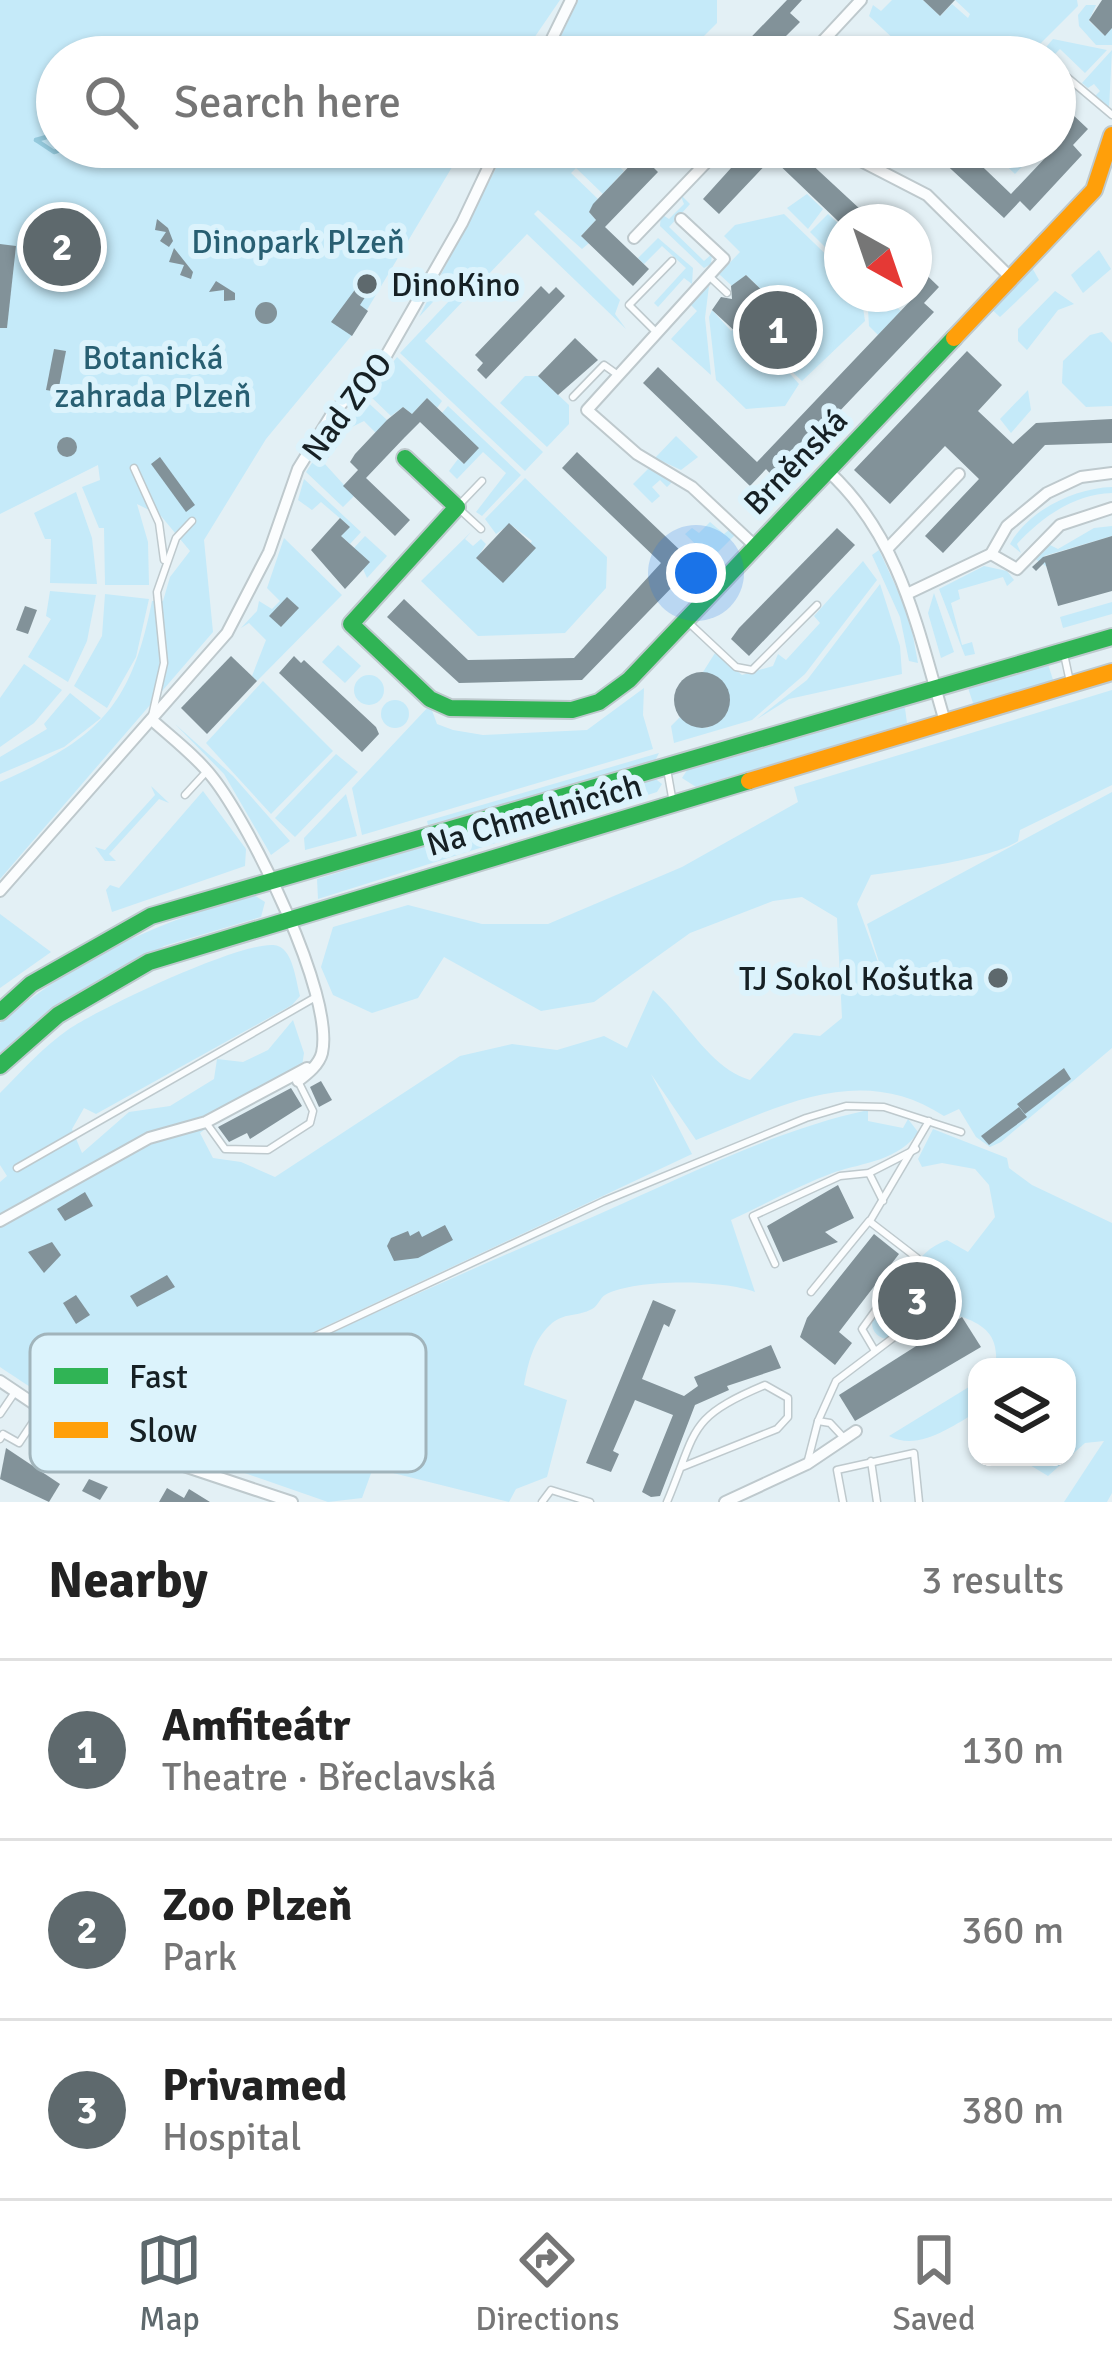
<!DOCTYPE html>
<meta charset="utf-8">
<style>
:root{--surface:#fff;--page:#f6f6f6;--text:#222;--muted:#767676;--line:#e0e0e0;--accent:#5e696d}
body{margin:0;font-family:Signika,sans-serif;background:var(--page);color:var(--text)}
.controls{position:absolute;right:36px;bottom:36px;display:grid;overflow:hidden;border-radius:24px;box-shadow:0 3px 9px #0004}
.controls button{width:108px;height:108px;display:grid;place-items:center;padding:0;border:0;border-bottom:3px solid var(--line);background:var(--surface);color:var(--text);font:60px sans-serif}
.compass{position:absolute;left:824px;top:204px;width:108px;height:108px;border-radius:50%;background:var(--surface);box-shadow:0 3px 9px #0004;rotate:140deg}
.you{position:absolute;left:696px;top:573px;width:42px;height:42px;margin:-30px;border:9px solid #fff;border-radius:50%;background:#1a73e8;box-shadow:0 0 0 18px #1a73e833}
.badge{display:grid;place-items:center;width:78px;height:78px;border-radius:50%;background:var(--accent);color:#fff;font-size:39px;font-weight:700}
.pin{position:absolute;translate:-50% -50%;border:6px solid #fff;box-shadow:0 3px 12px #0006}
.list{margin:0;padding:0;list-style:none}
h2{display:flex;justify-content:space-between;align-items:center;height:156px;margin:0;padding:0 48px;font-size:51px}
h2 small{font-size:39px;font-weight:400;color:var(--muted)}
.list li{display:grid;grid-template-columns:78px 1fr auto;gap:36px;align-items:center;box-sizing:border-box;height:180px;padding:0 48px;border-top:3px solid var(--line)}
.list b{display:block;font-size:45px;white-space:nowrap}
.list p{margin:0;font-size:39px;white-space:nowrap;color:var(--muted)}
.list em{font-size:39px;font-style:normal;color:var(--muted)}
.icon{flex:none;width:66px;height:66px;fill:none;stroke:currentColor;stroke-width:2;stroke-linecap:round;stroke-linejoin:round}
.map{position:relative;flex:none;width:1112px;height:1502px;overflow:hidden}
.search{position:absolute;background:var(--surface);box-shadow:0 3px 9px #0004;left:36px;right:36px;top:36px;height:132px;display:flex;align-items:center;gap:30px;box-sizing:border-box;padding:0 42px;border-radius:66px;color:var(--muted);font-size:45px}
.sheet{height:696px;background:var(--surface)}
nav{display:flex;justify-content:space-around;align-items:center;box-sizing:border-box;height:168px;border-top:3px solid var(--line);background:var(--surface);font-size:33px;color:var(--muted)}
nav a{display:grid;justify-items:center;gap:6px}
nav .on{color:var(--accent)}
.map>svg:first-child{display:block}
.green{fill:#c5eaf9}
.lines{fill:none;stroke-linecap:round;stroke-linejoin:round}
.stream{stroke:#95cadd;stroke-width:4.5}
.building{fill:#829299}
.lane-casing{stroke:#bec9cd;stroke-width:9}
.street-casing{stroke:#bec9cd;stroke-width:14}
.fast-casing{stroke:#bec9cd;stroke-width:20}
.slow-casing{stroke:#bec9cd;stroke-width:20}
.lane{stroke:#fbfdfe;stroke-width:6}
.street{stroke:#fbfdfe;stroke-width:10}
.fast{stroke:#30b455;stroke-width:16}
.slow{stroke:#ff9f0a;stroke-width:16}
.poi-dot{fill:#5e696d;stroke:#dcf3fc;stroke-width:4.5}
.labels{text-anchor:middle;stroke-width:12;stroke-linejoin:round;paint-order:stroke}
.park-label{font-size:33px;fill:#285f72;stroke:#dcf3fc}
.poi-label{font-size:33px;fill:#162024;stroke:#dcf3fc;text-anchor:start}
.street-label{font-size:33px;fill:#162024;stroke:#dcf3fc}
.key{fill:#dcf3fc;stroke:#a1b4bb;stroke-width:3}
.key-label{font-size:33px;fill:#162024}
</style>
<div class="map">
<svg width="1112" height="1502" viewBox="0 0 1112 1502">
<rect width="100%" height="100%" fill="#e3f0f5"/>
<g class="green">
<path d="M0,0H560L521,57H57V147H464L352,335L266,439L204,540L213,632L0,879V782C97,739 131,708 152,601H163L170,577L190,551L161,516L137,504L148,542L149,585H105L104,528H99L82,487L100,480L98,465L0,514Z"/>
<polygon points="578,0 717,0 717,23 683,57 551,57"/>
<polygon points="892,0 923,0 940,16 952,4 968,18 970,14 955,0 1077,0 1078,6 1036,48 1025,39 1035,50 1028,57 913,57 869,16 873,5 881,11"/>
<polygon points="1086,5 1096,5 1089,21 1104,35 1112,28 1112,45 1096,45 1079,26 1078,15"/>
<polygon points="1053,39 1107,50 1085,73 1060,49 1052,57 1042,52"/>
<polygon points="1112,50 1109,108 1095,96 1100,91 1094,84 1088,88 1082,83"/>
<polygon points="507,147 597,147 624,171 603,194 576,168 571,173 598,199 589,212 596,220 581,236 589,243 582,249 538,210 534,214 620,300 615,314 626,329 527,234 425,341 543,452 525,471 400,353 467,282 459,274 419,317"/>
<polygon points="987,147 1040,147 1015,174"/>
<polygon points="680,194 690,204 669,227 704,261 712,254 711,264 704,268 660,226 661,214 669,219 684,204"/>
<polygon points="807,194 823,209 808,229 787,208"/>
<polygon points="784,214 842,270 842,294 861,294 865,321 802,381 770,351 799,384 785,406 746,409 716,380 709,317 712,310 731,331 771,299 746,275 732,286 719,274 740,252 724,236 735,225"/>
<polygon points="828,214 842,227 842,248 834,256 810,232"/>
<polygon points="658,238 693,268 692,284 684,278 658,307 654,303 686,268 662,246 644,264 638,258"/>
<polygon points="1099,250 1111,269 1083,293 1071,275"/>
<polygon points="1030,264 1039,280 1000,317 989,307"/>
<polygon points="709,286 705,318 711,375 671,339 697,311 690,304"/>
<polygon points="1055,291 1074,304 1058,310 1027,350 1018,341 1018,329"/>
<polygon points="867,294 883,294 901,311 878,335 869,326"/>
<polygon points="1102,332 1112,343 1112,406 1086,407 1062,383 1063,361 1090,335"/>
<polygon points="397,357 442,401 437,408 427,398 412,414 403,407 391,416 368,394"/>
<polygon points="525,376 538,376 569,405 569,424 547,447 500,403"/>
<polygon points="1028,390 1031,410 1011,433 1000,419"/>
<polygon points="363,398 387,420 377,434 364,421 352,427 343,421"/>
<polygon points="448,406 521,475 482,516 476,512 506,473 483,452 457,479 449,471 458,459 464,464 442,413"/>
<polygon points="333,431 340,443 324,463 354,496 343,507 306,472"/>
<polygon points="676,436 698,457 681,470 655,458"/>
<polygon points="649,468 674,480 667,487 660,480 652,487 660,496 652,503 633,484"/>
<polygon points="525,478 607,557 606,588 565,633 478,636 421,581 471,532 465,539 473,546 481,539 486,544 477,559 503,582 532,541 510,524 496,534 485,519"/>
<polygon points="304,479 361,532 350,544 341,536 349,526 321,502 312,510 298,500"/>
<path d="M1112,487V493C1074,494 1042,517 1017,544L1021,553L1010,544C1028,511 1074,488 1112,487Z"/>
<polygon points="76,492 92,538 97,584 50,583 51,539 45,539 34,513"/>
<polygon points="710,522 724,534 729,530 735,535 711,559 685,534 692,528 699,533"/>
<polygon points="1112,526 1112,536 1044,556 1047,567 1034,558 1048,544 1058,549 1094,528"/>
<polygon points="365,536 387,556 367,578 354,548"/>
<polygon points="284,538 342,595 257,681 252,676 266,640 249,623 241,628 257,611 259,601 272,609 280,601 267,588"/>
<polygon points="879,550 909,615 918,663 909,661 900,617 872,555"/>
<polygon points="863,561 877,580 805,674 752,720 674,743 671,726 680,717 707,728 727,713 727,689 703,672 715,653 742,675 773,666 778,654 786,660 820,623 814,616"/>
<polygon points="984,566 1007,571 1014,580 1007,586 1003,577 958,590 960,599 951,603 962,645 972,642 975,654 965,656 939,589"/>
<polygon points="880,584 900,646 902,674 789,699 757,719 807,680"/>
<polygon points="50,591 96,595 87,641 68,682 28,657 51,619 46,616"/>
<polygon points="934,593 954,652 941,658 928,613"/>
<polygon points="105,594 149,599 136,657 107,708 74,686 102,636"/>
<polygon points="1112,602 1112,614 1063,628 1060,617"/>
<polygon points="338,645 361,666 345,683 322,662"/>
<polygon points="24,664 62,690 34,723 0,747 0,698"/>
<polygon points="1048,664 1054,683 974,706 968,688"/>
<circle cx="369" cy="690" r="15"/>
<polygon points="263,681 333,751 271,814 206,743"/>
<polygon points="644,688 643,715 653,749 362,835 352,788 430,705 437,724 453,730 483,735 587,730"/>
<path d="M1112,690V785L1020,830L1018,841C991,859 907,870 871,875L857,904L886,984L867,924L1112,792V1048L1001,1142L990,1147L976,1137L959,1109L944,1116C860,1061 779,1107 696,1140L651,1074L692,1154L186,1392L178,1382C93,1424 77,1419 0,1367V1182L7,1176L0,1165V1093C22,1071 43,1047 69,1029C97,1010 250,936 278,946C293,951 296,981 300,996L292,1005L96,1114L84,1108L72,1129L82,1153L129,1112L170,1106L214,1079L217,1059L243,1062L268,1050L293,1020L304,1053L301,1073L237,1105L200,1133L213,1158L241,1162L275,1177L460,1056L512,1044L557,1050L604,1036L627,1048L653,990C686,1019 709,1068 750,1080L794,1033L820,1036L842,1018L837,918L802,897L773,901L690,933L594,1002L541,1011L444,957L418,998L372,1013L333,995L321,967L333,927L408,905L482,924H548L682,867L798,802L794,787Z"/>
<polygon points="70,693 101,718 64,747 0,774 0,757 47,729 44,724"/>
<circle cx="395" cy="714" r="14"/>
<polygon points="894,707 905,708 907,723 696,787 682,778 689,767"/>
<polygon points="175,724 233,776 290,841 271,855 224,774"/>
<polygon points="659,753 655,761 428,825 427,821"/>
<polygon points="336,754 358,772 295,837 275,818"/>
<polygon points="653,777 662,784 657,792 318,899 317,879"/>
<polygon points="151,786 169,803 159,799 109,854 116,861 105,861 95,847 105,850 155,795"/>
<polygon points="203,791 246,849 245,866 112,912 106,890 110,885 119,888"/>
<polygon points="346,794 357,836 305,850 304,838"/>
<path d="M254,895L265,902L261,917L164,946L42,1018L0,1058V1023C79,957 156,922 254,895Z"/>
<polygon points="0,914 51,952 0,988"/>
<path d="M868,1110V1121L903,1128L908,1119L918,1132C900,1160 863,1163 835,1172C800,1185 765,1204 731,1220L755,1292C722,1280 637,1278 605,1295C600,1298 598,1306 592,1309C578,1317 563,1312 550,1325C533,1341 528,1364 524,1385L567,1400L547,1477L516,1489L509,1502L373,1468L362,1498L328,1502L147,1439L151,1423C295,1346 447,1280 597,1215C686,1176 772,1131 868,1110Z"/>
<path d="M933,1129L1007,1158L1009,1168L1032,1185L1112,1223V1493L1107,1502H1064L1104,1441L1085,1443L1048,1476L1020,1459L1067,1457V1367H995C1006,1308 934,1319 908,1297C905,1270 923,1249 947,1240L968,1252L995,1217L989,1185L975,1169L942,1163L922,1167L918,1159Z"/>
<circle cx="888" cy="1323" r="16"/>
<path d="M977,1382V1412C952,1426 918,1452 889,1436Z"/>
</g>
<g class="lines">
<g class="stream">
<polyline points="36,140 54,152 69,147"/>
<polyline points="36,140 57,134"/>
</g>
</g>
<g class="building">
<polygon points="787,0 802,0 790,13 800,22 787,35 766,57 732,57"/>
<polygon points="923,0 955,0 940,16"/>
<polygon points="1112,0 1112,28 1105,36 1089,20 1102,0"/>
<polygon points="1055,98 1088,129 1073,145 1082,155 1030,211 1020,201 1004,218 927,147 962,147 1011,194 1064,138 1055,129"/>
<polygon points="632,147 663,147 648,162 658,172 605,227 649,269 633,286 581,236 596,220 589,212 593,204 640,155"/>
<polygon points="750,147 793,147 874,222 839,222 772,158 719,214 703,199"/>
<polygon points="157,219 168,228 173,241 169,247 160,241 166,232 155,230"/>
<polygon points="0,244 16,246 7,328 0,328"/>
<polygon points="174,248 193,272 191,279 180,275 184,265 169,262"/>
<polygon points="914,263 939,287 924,303 934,312 775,479 766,469 750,486 643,383 658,367 757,462 914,297"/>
<polygon points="368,272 377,279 360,305 368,311 352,336 331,322"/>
<polygon points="746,275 772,300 739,335 712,310 721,297 732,299 731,286"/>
<polygon points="216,281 235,293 235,300 224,301 224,290 209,292"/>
<polygon points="541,286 549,294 556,287 565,296 486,379 477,370 483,363 475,355"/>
<circle cx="266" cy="313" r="11"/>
<polygon points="575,338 598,360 558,395 538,376"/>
<polygon points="54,349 66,351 58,392 46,390"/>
<polygon points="967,351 1002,385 978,411 1013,444 1036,423 1112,419 1112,443 1045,445 943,553 925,536 979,479 945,446 890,504 854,470"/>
<polygon points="427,398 479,448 464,464 420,422 405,437 366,478 410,520 395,536 343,486 358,470 350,462 355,454 387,420 403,407 412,414"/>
<circle cx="67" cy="447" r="10"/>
<polygon points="577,452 684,554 669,570 679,580 582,680 459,683 387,617 404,599 468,660 574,658 661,563 562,468"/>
<polygon points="160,457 195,505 186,512 151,464"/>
<polygon points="340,518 350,527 341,536 370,562 345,589 311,550"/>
<polygon points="509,523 536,548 503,583 476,558"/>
<polygon points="837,528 855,545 749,656 731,639 739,628"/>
<polygon points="1112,536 1112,591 1058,606 1045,562 1036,571 1032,567 1043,557"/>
<polygon points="287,597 299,608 281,627 269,616"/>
<polygon points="25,606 37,610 28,634 16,630"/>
<polygon points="231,656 257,681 207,734 181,708"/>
<polygon points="294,656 301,663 304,660 376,727 379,734 362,752 279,673"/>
<circle cx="702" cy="700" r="28"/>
<polygon points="1064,1068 1071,1079 1025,1114 1017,1104"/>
<polygon points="321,1081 332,1100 319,1107 310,1087"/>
<polygon points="291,1088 302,1106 250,1139 247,1133 229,1142 218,1127"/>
<polygon points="1019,1107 1027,1117 989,1145 981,1136"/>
<polygon points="838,1185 854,1218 825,1232 838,1242 783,1262 767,1226"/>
<polygon points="85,1192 93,1206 65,1221 57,1209"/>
<polygon points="445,1225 453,1240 418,1258 394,1261 387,1246 391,1238 408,1231 410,1236 419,1231 422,1237"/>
<polygon points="874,1234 899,1254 839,1332 852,1343 835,1365 800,1337 807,1318"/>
<polygon points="52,1242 61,1255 44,1273 28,1252"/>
<polygon points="167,1275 175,1287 137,1307 130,1296"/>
<polygon points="76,1295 90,1315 76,1324 63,1303"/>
<polygon points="653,1300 676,1310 669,1327 664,1324 642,1379 684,1396 698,1386 694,1377 771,1345 781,1368 727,1386 729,1390 695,1405 660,1496 651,1497 642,1492 673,1415 635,1400 613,1451 619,1454 611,1472 586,1463"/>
<polygon points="962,1317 981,1347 855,1421 839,1395"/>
<polygon points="6,1448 60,1484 49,1502 0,1479"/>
<polygon points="89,1479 108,1487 100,1500 82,1491"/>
<polygon points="167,1488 184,1498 189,1489 210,1502 159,1502"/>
</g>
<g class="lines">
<g class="lane-casing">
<g id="lane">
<polyline points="1055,67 1112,115"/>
<polyline points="709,276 727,293"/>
<polyline points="657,333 629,305 672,261"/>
<polyline points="573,397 604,365 618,375"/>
<polyline points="134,468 159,523 164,560"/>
<polyline points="481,529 457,507 482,481"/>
<polyline points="688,622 736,667 752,670 817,605"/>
<polyline points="1064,654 1070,682"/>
<polyline points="152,716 164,663 157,592 176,538 192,521"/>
<polyline points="667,769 673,803"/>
<polyline points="185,795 207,771"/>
<polyline points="207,1124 225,1149 268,1150 310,1123 313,1111 298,1081"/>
<polyline points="17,1168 314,998"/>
<polyline points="869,1173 883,1201"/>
<polyline points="870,1221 929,1121"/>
<polyline points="775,1264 753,1216 840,1176 869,1173 916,1149"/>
<polyline points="811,1292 869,1221 917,1258 888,1293"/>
<polyline points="0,1414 15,1392"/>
<polyline points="844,1438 830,1423 818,1421 836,1381 914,1322 888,1293 862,1329 875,1351"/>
<polyline points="0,1439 3,1434 19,1443 41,1410"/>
<polyline points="124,1445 149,1414 604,1201 806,1118 846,1106 884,1107 961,1132"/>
<polyline points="871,1461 877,1502"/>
<polyline points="807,1464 818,1421"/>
<polyline points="542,1502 551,1490 590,1502"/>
<path d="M667,1502C698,1428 687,1418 765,1385L788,1398V1417L777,1429L682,1467"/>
<polyline points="843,1502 837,1470 914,1453 919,1502"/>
</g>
</g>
<g class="street-casing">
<g id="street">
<polyline points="543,57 571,0"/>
<polyline points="808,57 861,0"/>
<polyline points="848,147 863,162 927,195 1009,276"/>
<polyline points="681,219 724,259 587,410 637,454 692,487 755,546"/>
<polyline points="634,238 721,147"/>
<path d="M828,471C902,539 918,632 946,725"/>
<polyline points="888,548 959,474"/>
<polyline points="991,554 1017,569 1060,525 1112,508"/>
<polyline points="909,593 991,554 1007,526 1047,493 1081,477 1112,473"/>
<path d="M152,720C172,738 196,756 213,778C250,825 335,995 322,1053C319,1065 307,1074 298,1081"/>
<polyline points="0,891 227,633 269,552 298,469 332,414 387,354 462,223 498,147"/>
<polyline points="0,1221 149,1138 206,1122 307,1068"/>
<polyline points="0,1381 70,1428 292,1502"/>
<polyline points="725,1502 807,1464 856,1431"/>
</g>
</g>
<g class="fast-casing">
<g id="fast">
<polyline points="405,458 457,507 351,624 430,699 450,708 572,710 599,702 629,680 954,338"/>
<polyline points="0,1012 31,984 151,916 1112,637"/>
<polyline points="0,1066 58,1015 149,962 749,781"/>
</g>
</g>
<g class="slow-casing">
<g id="slow">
<polyline points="954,338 1094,190 1112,135"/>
<polyline points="749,781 1112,672"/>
</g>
</g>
<use href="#lane" class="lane"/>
<use href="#street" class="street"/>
<use href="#fast" class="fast"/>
<use href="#slow" class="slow"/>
</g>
<g class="poi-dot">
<circle cx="367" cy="284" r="12"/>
<circle cx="998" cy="978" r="12"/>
</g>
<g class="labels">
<g class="park-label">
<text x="298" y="253">Dinopark Plzeň</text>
<text x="153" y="369">Botanická<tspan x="153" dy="38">zahrada Plzeň</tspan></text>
</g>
<g class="poi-label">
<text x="391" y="296">DinoKino</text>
<text x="974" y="990" text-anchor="end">TJ Sokol Košutka</text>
</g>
<g class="street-label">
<text transform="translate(346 406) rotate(-53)" y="12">Nad ZOO</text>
<text transform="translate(795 461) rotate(-46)" y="12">Brněnská</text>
<text transform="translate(534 814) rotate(-16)" y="12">Na Chmelnicích</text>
</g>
</g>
<rect x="30" y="1334" width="396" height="138" rx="18" class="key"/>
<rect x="54" y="1368" width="54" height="16" fill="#30b455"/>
<rect x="54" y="1422" width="54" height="16" fill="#ff9f0a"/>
<g class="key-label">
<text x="129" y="1388">Fast</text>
<text x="129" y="1442">Slow</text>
</g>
</svg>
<div class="controls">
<button><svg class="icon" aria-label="layers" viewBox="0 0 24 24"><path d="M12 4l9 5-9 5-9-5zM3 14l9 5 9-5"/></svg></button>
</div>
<svg class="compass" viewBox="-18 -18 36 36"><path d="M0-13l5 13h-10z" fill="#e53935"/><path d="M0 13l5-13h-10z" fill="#767676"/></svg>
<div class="you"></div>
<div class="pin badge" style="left:778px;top:330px">1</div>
<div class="pin badge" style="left:62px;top:247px">2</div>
<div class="pin badge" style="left:917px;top:1301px">3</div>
<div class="search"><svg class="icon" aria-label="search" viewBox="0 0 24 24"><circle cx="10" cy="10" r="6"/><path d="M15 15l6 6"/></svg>Search here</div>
</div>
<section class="sheet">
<h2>Nearby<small>3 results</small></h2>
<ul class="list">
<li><span class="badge">1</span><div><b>Amfiteátr</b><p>Theatre · Břeclavská</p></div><em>130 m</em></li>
<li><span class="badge">2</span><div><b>Zoo Plzeň</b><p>Park</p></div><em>360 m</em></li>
<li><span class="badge">3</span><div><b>Privamed</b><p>Hospital</p></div><em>380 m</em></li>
</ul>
</section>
<nav>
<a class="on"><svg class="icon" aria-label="map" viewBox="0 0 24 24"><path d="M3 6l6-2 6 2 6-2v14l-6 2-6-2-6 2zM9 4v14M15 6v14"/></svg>Map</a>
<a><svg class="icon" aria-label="directions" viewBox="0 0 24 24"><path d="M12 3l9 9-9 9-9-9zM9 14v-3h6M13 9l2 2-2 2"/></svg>Directions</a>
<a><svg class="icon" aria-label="saved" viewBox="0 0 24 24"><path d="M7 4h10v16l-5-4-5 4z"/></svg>Saved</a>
</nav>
